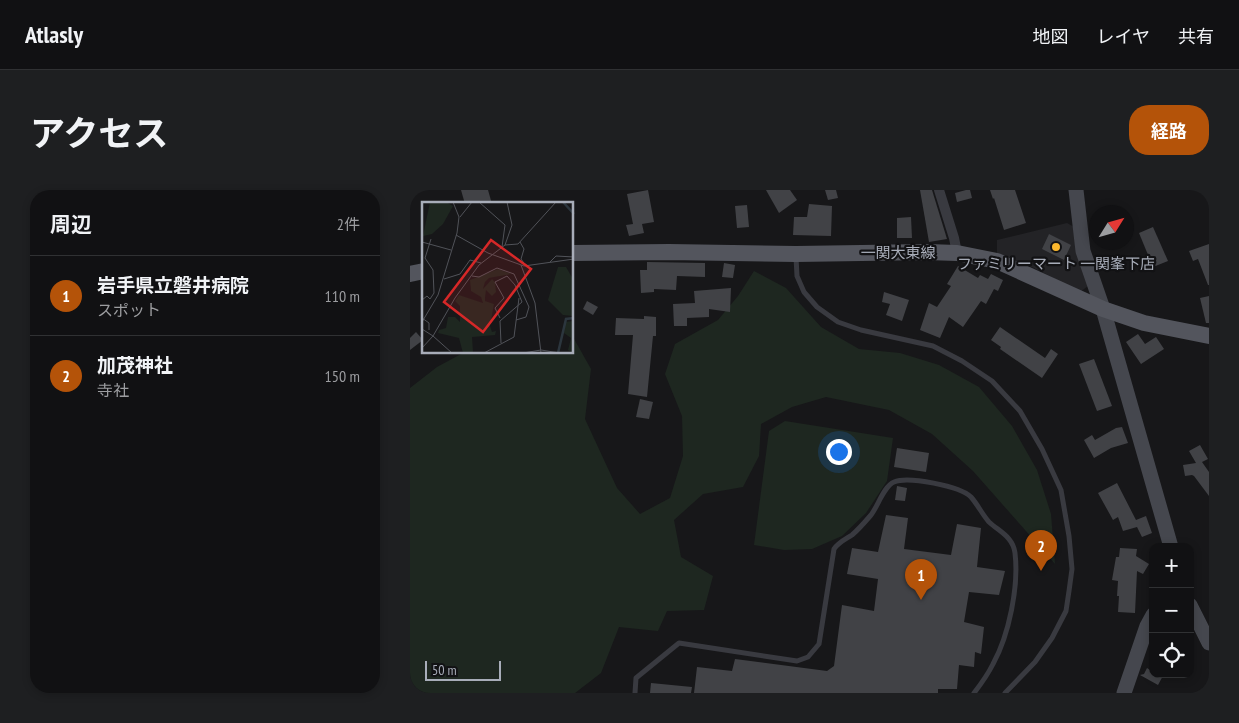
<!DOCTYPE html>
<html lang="ja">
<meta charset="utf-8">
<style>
:root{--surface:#111113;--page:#1e1f21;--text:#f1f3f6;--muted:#9c9da0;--line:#303133;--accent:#b45309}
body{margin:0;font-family:"PT Sans Narrow","Noto Sans JP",sans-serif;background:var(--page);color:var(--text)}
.controls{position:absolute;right:15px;bottom:15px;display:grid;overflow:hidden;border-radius:10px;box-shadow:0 2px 8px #0003}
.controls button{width:45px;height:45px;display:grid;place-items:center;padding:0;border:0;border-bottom:1px solid var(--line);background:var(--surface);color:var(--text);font:25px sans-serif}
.compass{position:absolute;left:679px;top:15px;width:45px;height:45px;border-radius:50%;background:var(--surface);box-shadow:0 2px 8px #0003;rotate:53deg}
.scale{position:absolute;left:15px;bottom:12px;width:76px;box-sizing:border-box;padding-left:5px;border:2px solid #a8adb9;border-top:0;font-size:14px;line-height:18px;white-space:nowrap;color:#a8adb9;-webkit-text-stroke:4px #121214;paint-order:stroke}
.you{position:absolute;left:428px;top:261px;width:18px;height:18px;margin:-12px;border:4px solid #fff;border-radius:50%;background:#1a73e8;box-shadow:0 0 0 8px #1a73e833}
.badge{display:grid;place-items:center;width:32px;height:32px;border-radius:50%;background:var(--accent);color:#fff;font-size:16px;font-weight:700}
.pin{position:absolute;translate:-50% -41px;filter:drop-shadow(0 1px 2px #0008)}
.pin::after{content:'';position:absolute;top:26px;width:18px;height:15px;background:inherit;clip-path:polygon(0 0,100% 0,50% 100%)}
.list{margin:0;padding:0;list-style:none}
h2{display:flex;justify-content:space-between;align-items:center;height:65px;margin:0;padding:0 20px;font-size:21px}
h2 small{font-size:16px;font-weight:400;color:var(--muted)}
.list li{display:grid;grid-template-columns:32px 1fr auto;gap:15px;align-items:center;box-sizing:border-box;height:80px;padding:0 20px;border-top:1px solid var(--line)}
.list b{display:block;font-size:19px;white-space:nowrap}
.list p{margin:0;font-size:16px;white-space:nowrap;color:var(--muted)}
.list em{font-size:16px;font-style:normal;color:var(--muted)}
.icon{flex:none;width:28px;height:28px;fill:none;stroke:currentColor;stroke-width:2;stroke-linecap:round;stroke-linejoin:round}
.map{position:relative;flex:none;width:799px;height:503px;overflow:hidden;border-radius:20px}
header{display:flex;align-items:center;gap:30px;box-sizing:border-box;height:70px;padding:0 25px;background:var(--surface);border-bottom:1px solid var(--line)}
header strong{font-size:24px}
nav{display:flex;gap:28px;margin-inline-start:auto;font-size:18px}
.intro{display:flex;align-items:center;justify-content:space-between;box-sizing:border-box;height:120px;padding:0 30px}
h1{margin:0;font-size:35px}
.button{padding:12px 22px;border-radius:20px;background:var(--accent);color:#fff;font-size:18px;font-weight:700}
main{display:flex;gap:30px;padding:0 30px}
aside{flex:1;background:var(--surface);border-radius:20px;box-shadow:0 2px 8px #0003}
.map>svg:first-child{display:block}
.built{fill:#232326}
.green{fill:#1e2720}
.building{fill:#414246}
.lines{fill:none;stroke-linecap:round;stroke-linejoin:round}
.lane{stroke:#393a40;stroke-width:5}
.street{stroke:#393a40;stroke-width:10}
.secondary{stroke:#45474e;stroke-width:15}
.primary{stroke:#53555d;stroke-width:16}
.poi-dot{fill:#fbb72d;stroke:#121214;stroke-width:2}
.labels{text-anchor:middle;stroke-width:4.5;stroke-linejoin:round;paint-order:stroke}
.street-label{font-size:15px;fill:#a8adb9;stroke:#121214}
.poi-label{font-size:15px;fill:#a8adb9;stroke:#121214}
.inset-river{fill:none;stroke:#2c363e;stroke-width:2.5}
.inset-road{fill:none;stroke:#515359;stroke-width:1}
.view{fill:#d62828;fill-opacity:0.15;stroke:#d62828;stroke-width:2.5}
.inset-edge{fill:none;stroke:#a8adb9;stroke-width:2.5}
</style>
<header>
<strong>Atlasly</strong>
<nav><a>地図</a><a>レイヤ</a><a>共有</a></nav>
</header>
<div class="intro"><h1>アクセス</h1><a class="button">経路</a></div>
<main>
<aside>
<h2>周辺<small>2件</small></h2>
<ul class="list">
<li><span class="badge">1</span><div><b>岩手県立磐井病院</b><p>スポット</p></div><em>110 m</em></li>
<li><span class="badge">2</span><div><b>加茂神社</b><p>寺社</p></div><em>150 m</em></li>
</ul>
</aside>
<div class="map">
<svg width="799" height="503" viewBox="0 0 799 503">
<rect width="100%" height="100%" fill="#171719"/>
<polygon class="built" points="657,33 664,37 678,96 670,102 622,77 587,63 587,50"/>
<g class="green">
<polygon points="344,81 376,98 411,137 449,159 490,163 529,175 569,197 602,236 627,280 641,324 645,374 563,281 522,244 479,220 416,207 382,217 351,234 349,266 333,297 293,304 264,330 271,367 303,386 294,420 257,421 248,441 209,437 191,483 165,503 0,503 0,198 27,177 53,163 162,162 163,147 181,179 175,229 207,298 230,324 260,308 273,266 272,226 255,184 265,154 308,130 328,106"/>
<polygon points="375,231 483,248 477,291 456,323 432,346 402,359 374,360 344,355 359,241"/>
</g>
<g class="building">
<polygon points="51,0 78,0 82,14 55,14"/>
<polygon points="238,0 244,32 232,34 234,43 219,46 216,35 223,34 217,4"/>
<polygon points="356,0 380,0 387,10 369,23"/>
<polygon points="415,0 426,0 428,8 418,10"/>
<polygon points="510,0 522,0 537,49 519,52"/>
<polygon points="556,0 560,0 562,8 547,12 545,3"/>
<polygon points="580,0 605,0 616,33 594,40 584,8 583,9"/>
<polygon points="399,14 422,16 421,46 383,45 384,27 397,27"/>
<polygon points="337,15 339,37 327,38 325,16"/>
<polygon points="501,27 502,48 487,48 487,28"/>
<polygon points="743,37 758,71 743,77 729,43"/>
<polygon points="639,44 661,55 654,70 632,59"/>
<polygon points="799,54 799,95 798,95 788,69 783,71 779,61"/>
<polygon points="237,72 295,73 295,87 267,86 266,100 244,99 244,102 231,103 230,80 237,80"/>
<polygon points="314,73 325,75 323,88 312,87"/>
<polygon points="548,76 568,88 570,85 578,89 581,84 593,90 588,101 584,99 576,114 571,111 553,137 539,127 530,148 510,140 519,113 527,117 541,96 537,94"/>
<polygon points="321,98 320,122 299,119 299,127 277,128 277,136 264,136 263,114 285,113 284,101"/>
<polygon points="474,102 499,110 492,131 476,125 480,114 472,112"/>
<polygon points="799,106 799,133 796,133 790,108"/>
<polygon points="177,111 188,117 183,125 173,119"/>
<polygon points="234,126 246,127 246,146 243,146 237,207 218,204 223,145 205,145 206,128 234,129"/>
<polygon points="590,137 635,168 641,159 648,164 632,188 590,159 591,157 581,150"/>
<polygon points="6,142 13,150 0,160 0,148"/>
<polygon points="728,144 735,154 746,147 754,159 731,174 716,152"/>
<polygon points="684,169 702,216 687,221 669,174"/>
<polygon points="230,209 243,212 239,229 226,227"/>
<polygon points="712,237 718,253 701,258 684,268 674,250 682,245 685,250 706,238"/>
<polygon points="790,255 798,269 792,272 799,282 799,306 784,286 782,285 775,286 773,275 786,273 779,261"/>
<polygon points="487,258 519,263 516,282 484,277"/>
<polygon points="707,293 726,330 736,326 742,343 732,347 727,337 713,341 708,327 703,330 688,303"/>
<polygon points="487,296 497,298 495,311 485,310"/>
<polygon points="476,325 498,328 494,359 541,365 547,334 571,338 567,377 595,381 589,405 559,402 554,432 574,437 571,464 565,462 564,477 549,475 547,499 528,499 528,503 284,503 287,477 322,481 325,469 417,481 424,476 432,415 464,421 468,389 437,384 442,358 468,362"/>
<polygon points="710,358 727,359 726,366 739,374 733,384 727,381 725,423 708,422 709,406 707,406 708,391 702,390 706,367 709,367"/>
<polygon points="737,478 743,482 743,484 754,484 748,495 730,485 734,484"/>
<polygon points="241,493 282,497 281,503 240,503"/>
</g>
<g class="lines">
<g class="lane">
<polyline points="386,67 387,86 394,102 407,117 428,132 451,140 523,156 552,171 582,191 610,221 632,259 651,300 659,346 662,379 659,401 656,421 642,448 625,472 595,503"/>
<path d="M225,503L226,488L269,453L387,471L398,467L409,454L424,359C429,352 436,349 442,345C449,339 455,332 461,325C468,316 474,296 484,292C498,286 550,296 561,307C568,315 572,324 579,332C590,342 603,347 605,363C609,396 599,445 583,474C578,484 571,494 564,503"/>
</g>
<polyline class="street" points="529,0 544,48 547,63"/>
<g class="secondary">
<polyline points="666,0 673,61 693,119 761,357"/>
<polyline points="780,415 799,453"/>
<polyline points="714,503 737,436 743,425"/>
</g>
<g class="primary">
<polyline points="162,63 259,62 386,64 517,62 547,63 587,71 693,119 734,133 799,146"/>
<polyline points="0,84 14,81"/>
</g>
</g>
<circle class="poi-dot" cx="646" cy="57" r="5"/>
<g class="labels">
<g class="street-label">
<text x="488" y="68">一関大東線</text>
</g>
<g class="poi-label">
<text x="646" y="79">ファミリーマート 一関峯下店</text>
</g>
</g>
<g transform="translate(12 12)">
<rect width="151" height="151" fill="#171719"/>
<path d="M8,0H24L31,4L21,22L10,32L1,34ZM136,65H144L151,77V114L141,113L126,98ZM76,67L89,72L67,76L63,80L61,87L70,77L73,80L74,90L70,94L64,88L63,96V99L72,102L68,124L70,130L74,129L73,133L50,135L51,150L41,151L37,136L16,131L17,128L24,126L26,115H33L38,120V104L33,99L37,93L61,101L59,95L49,89L48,78ZM151,119H152L151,151L146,148L149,136L142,131L143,120Z" fill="#1e2720"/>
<path class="inset-river" d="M141,0L152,12M136,151L144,117L152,116"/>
<path class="inset-road" d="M57,0L83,23L80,45M38,15L50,0M34,33L66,51L102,64L152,57M0,40L29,48M98,40L102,47L99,57L104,64M83,43L96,42L134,0M128,60L134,54L152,55M99,63L113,101L119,151M50,74L57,75L75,66L92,72L107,105L104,115L94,118M22,77L38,72L48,58L59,61M0,98L5,94L8,97L12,91L11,68L3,56L9,37M0,116L7,121V128M78,116L73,106L82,96L73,80L85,74L93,83L100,100L78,119L79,141M0,120L16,93L35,31L37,15L31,0M0,127L11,134L33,96L57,63L83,43L90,23L85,0M0,146L11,134L30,151M62,151L92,135L97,96M101,151L119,148L138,151"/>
<path class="view" d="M69,38L109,67L61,130L22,100Z"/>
<rect width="151" height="151" class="inset-edge"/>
</g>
</svg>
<div class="controls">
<button>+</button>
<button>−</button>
<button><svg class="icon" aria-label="locate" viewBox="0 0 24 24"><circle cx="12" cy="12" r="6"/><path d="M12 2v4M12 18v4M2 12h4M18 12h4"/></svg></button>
</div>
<svg class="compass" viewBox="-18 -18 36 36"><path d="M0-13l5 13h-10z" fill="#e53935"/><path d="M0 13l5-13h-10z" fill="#9c9da0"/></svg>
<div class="scale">50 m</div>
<div class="you"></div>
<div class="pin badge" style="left:511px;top:410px">1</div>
<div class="pin badge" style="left:631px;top:381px">2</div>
</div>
</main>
